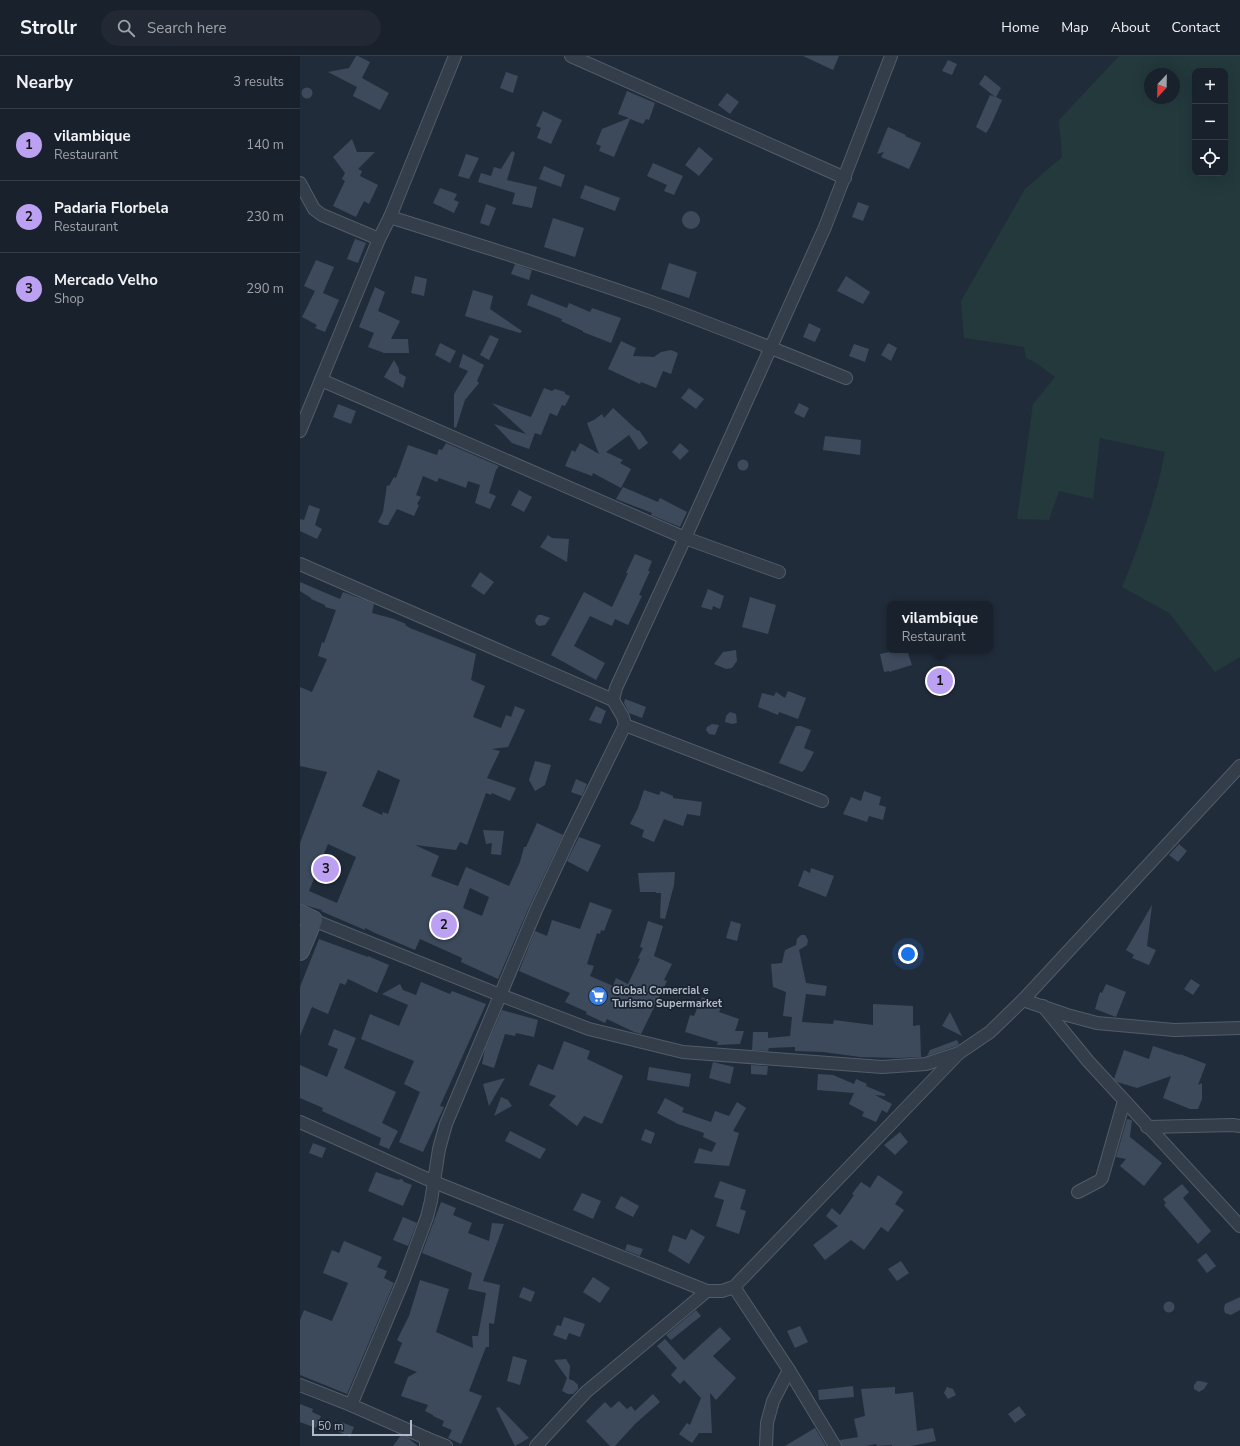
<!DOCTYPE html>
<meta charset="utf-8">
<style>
:root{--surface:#19212c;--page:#222934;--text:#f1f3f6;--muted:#9fa3a9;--line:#373e48;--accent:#bca0f2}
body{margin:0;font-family:"Nunito Sans",sans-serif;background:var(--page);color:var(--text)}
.controls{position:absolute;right:12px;top:12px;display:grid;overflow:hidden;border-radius:8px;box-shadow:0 4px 16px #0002}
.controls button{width:36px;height:36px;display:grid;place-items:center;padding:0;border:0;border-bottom:1px solid var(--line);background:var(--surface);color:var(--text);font:20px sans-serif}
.compass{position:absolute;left:844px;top:12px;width:36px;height:36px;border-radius:50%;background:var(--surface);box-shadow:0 4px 16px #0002;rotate:202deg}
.scale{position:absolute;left:12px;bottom:10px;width:100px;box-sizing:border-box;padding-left:4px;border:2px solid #afb9c7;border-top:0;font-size:11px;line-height:14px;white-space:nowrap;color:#afb9c7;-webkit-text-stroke:3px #1a232f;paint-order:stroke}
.you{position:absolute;left:608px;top:898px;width:14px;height:14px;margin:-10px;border:3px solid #fff;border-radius:50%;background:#1a73e8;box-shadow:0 0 0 6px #1a73e833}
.badge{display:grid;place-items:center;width:26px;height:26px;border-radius:50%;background:var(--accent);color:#111;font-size:13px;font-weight:700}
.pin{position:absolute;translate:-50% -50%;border:2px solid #fff;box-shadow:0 1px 4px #0006}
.popup{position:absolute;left:587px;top:545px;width:106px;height:52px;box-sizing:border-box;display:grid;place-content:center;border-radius:8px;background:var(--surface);filter:drop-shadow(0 1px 3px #0005);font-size:13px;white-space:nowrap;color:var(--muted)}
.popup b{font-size:15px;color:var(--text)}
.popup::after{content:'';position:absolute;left:50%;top:100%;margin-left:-8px;border:8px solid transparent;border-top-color:var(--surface)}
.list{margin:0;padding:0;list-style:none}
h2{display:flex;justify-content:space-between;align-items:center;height:52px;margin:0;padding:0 16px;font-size:17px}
h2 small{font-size:13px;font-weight:400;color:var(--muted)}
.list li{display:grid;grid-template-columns:26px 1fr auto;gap:12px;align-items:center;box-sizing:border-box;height:72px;padding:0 16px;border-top:1px solid var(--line)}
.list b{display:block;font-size:15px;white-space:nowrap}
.list p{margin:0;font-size:13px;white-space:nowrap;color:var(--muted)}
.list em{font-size:13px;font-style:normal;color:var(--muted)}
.icon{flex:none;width:22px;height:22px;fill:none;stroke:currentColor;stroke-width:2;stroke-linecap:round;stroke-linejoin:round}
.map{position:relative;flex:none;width:940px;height:1390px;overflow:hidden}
header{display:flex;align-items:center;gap:24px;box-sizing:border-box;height:56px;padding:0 20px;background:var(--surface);border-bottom:1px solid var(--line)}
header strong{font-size:19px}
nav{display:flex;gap:22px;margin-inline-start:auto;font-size:14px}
.search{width:280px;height:36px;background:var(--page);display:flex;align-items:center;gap:10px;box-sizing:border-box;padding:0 14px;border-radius:22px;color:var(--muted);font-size:15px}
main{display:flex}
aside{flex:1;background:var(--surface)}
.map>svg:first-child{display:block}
.green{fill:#23393c;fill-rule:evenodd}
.building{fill:#3c4a5b;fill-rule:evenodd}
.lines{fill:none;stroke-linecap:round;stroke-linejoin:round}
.minor-casing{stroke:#525c69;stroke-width:14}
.secondary-casing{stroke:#525c69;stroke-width:20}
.minor{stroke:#343e4b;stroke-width:12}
.secondary{stroke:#424d5e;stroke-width:18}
.labels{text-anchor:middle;stroke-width:3.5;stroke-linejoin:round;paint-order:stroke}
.poi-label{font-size:11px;font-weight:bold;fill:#afb9c7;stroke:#1a232f;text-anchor:start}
</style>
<header>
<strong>Strollr</strong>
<div class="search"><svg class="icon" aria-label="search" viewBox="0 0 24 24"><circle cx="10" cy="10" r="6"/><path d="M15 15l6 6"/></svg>Search here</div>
<nav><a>Home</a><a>Map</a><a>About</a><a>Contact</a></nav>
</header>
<main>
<aside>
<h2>Nearby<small>3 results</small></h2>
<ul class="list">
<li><span class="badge">1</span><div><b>vilambique</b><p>Restaurant</p></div><em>140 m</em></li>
<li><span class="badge">2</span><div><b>Padaria Florbela</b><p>Restaurant</p></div><em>230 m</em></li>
<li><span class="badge">3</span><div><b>Mercado Velho</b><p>Shop</p></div><em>290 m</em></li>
</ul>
</aside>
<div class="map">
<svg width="940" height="1390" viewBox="0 0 940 1390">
<rect width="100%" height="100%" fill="#212c3b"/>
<path class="green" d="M819,0H940V601L915,616L869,557L822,531C840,487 856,443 865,396L800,382L793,443L759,435L749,464L717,463L733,348L755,321L736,307L726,302L724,291L664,282L661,245L725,133L762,101L759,64ZM895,15H925V117H895ZM850,18H874V42H850Z"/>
<g class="building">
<polygon points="56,0 58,0 70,6 62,22 89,37 80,54 53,40 57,31 28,16 49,12"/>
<polygon points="503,0 539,0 533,14"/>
<polygon points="648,4 657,8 652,19 642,15"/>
<polygon points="206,16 218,20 213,37 200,32"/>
<polygon points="685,19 701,32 696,41 702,44 690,71 686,77 676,71 690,39 695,41 679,28"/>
<circle cx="7" cy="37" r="5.5"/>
<polygon points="327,35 355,47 349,64 346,63 343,68 330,63 314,101 299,95 301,90 296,88 302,73 329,62 318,58"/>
<polygon points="427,37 439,46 430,58 418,49"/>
<polygon points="243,55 262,64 251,88 237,82 241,72 236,70"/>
<polygon points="588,71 606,79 605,80 621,87 609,113 581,101 584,96 577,98"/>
<polygon points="52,83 57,96 75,96 58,113 62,115 60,120 78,129 69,148 64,145 56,161 33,150 45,125 42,123 45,117 33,101"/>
<polygon points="399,91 413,103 399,120 385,109"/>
<polygon points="212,95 215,97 207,124 237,131 232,152 212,148 215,137 178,126 181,117 191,120 194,111 201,113"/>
<polygon points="166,98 179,102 169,123 158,120"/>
<polygon points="353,107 383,120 374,139 364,135 367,129 347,120"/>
<polygon points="244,110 265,119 261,131 239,123"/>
<polygon points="285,129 320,142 315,155 280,142"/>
<polygon points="140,132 157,138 154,144 159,146 154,157 133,147"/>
<polygon points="558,146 569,150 563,165 552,161"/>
<polygon points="186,148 196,152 189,170 180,167"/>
<circle cx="391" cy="164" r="9"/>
<polygon points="253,162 284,172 275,201 244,191"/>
<polygon points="55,183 66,187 58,207 47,203"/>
<polygon points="16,204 34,211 23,237 39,244 25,276 15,272 17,269 2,261 15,235 4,230"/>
<polygon points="369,207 397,216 389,242 361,233"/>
<polygon points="215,208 232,214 229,224 211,218"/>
<polygon points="115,220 127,223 124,240 111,237"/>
<polygon points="546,220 570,236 563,248 537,235"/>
<polygon points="75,231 85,236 78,255 100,265 91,283 108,283 109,297 84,297 68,291 74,277 59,271"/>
<polygon points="173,234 193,240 190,253 222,275 220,277 165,260"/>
<polygon points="231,238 267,252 269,247 290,256 292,252 321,262 311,287 283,276 283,275 261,265 262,263 227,249"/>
<polygon points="509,267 521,273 515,286 503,281"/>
<polygon points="190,279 199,283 189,304 180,299"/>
<polygon points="321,285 336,292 333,300 354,301 361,296 371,294 378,297 371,318 363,315 356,332 341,326 340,328 308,313"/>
<polygon points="140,287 156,295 150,307 135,299"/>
<polygon points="588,287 597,292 591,305 581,299"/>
<polygon points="554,288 569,293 565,306 549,300"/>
<polygon points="163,298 184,309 177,325 179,327 165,344 156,372 154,371 154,338 168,315 159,311"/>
<polygon points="94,304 99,313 99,317 106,321 103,332 84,321"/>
<polygon points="244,332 252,335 255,333 265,336 265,338 270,340 265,350 262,349 257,360 250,357 241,379 235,377 229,393 212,387 194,368 226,378 192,347 231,361"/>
<polygon points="389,332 404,343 396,353 381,342"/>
<polygon points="499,347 509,352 504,362 494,357"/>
<polygon points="38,348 56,355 51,368 33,361"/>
<polygon points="313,352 338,375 339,374 348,387 339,394 329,379 306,396 323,404 320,407 331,413 321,432 293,417 292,420 265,410 272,394 275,396 280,387 299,398 287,367 294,364 302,358 304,362"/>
<polygon points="525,380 561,384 560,399 523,394"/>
<polygon points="146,387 199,410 196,414 189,437 196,440 190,453 175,447 180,429 168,425 166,432 139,422 137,426 123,420 116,439 121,441 117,448 119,449 114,460 97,453 88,469 84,469 78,466 83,456 87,429 89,430 94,421 96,422 108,389 137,399 139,393 142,394"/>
<polygon points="380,387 389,395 380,404 372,396"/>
<circle cx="443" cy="409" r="5.5"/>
<polygon points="323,431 358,446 360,442 387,456 380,471 351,459 352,457 316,443"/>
<polygon points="219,434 232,441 224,456 211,449"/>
<polygon points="9,449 20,453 15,469 22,473 17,483 0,475 0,463 4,464"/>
<polygon points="248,479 252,482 269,483 267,506 240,491"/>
<polygon points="335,498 352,505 348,515 350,515 339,539 342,540 328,569 315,563 312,570 290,560 274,590 305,607 296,624 251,599 284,536 312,551 328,517 326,517"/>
<polygon points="180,516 194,526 184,539 171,530"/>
<path d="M0,526L40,543L43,536L65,544L74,548L72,557L94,563L106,568L105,569L110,572L176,598L171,624L185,630L173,661L201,672L206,659L211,661L215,650L225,654L208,691L192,693L200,695L187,722L216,732L210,745L192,737L191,739L186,737L167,789L160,786L156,794L115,789L139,800L131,820L158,830L166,811L209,830L220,806L224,791H226L237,767L263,779L229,851L198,923L161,906L162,902L120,883L115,894L75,877L65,872V874L30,859L21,855L22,854L0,848V787L27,716L0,710V631L12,636L27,603L18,600L22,586L24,587L36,554L25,551V549L11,543V542L0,535ZM78,714L100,724L88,758L83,756L82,759L62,750ZM28,788L56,801L37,847L9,835ZM170,832L189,841L182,860L163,852Z"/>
<polygon points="408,533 424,540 420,553 413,550 412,554 401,551"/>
<polygon points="450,541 476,549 468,578 442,571"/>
<polygon points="238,559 242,559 250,562 245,569 239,570 236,568 235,564"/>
<polygon points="436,594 437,605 432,612 426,613 414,608 423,596"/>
<polygon points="601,594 607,594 612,609 589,616 589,615 584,616 580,598 590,596 590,597"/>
<polygon points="488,635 506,642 498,663 479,656 478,659 458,651 462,637 474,640 476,636 485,642"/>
<polygon points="325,643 346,651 342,662 329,657 324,647"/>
<polygon points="296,650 306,655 301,668 289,664"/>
<polygon points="430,656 436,658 437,667 432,668 425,666 426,660"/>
<polygon points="412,668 419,669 415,679 409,678 406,674 407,671"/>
<polygon points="496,670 501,670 511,674 504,692 514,696 505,713 502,716 479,707"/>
<polygon points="235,705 251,709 245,729 235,735 229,724"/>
<polygon points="276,723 287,728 282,740 271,736"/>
<polygon points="344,734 359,739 361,735 373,740 373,742 402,746 400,760 387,758 383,770 364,763 354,786 342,781 344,774 330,768 338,752"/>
<polygon points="564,735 581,741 579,749 586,751 583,764 569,760 567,766 543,758 551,741 561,745"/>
<polygon points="183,774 204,775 201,799 191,798 192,787 186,788"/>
<polygon points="279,781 301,789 288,816 267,805"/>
<polygon points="879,788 887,795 878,806 869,799"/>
<polygon points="511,812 534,820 526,841 498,830 504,814 510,817"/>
<polygon points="375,816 374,829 365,863 360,862 361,837 356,837 356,836 340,836 338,817"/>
<polygon points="290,846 312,854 304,875 301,874 300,878 297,877 287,908 294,910 290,920 313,930 316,922 328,928 340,903 338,902 343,892 340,891 348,865 363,870 354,900 372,908 364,924 367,925 341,978 334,976 307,963 305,967 286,958 287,956 265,946 270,937 219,915 235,875 247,880 252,864 280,873"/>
<polygon points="852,849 847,890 856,894 849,909 832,902 834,899 826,894"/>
<polygon points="431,865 441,868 437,885 426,882"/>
<polygon points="501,879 505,879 508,884 507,889 499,894 506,927 527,930 525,940 506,938 502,966 533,968 534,964 573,969 573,948 613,950 613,970 620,969 621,1001 597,1002 560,1001 523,996 495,995 495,991 469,992 468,995 452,994 453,976 468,976 468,982 490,980 492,961 483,960 486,936 473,931 471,908 482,907 485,894 496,889 497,883"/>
<polygon points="19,883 68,901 68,900 89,909 77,937 48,923 45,929 40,927 28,958 12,951 0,980 0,931"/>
<polygon points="891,923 900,929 893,939 884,933"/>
<polygon points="121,926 150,938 152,935 186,948 140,1050 144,1051 123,1096 99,1086 120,1036 104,1028 114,1005 61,983 70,958 99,970 108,949 82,938 100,928 103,934 116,939"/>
<polygon points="806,928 826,936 816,961 795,953 800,936 802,937"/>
<polygon points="402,941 422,950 419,956 439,963 435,975 444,975 440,988 417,989 418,986 385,976 390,959 394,960 398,950 399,950"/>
<polygon points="202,954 238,964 234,981 216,977 215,980 205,978 194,1012 182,1008 185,993"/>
<polygon points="650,956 662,980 642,970"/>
<polygon points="34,973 56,982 44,1012 96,1036 82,1067 98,1075 89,1093 79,1089 81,1082 22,1055 23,1052 0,1042 0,1009 27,1021 38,993 28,989"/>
<polygon points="657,984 659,988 656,990 627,1000 630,994"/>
<polygon points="264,985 290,995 287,1003 323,1020 302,1068 284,1060 277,1070 249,1049 256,1040 229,1029 238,1008 253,1014"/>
<polygon points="853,990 880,999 880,998 906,1008 898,1029 902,1027 902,1043 898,1053 890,1053 863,1042 871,1020 837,1032 817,1026 814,1023 824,994 849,1003"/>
<polygon points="413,1006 434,1011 430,1028 409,1022"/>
<polygon points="451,1009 468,1010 467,1019 451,1018"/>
<polygon points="349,1011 391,1018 389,1031 347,1024"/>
<polygon points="518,1018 533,1019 554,1028 556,1023 567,1028 566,1030 585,1038 585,1040 575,1039 592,1048 587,1057 582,1054 576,1066 562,1060 564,1056 549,1048 554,1037 517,1034"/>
<polygon points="205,1022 189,1050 183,1028"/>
<polygon points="201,1041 208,1044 212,1050 194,1060"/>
<polygon points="365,1042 384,1052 382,1056 411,1066 415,1055 429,1060 437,1046 446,1052 433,1075 439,1077 429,1110 394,1107 399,1092 412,1096 416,1087 403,1081 404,1077 378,1068 357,1057"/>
<polygon points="827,1063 832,1064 830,1081 862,1107 844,1130 820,1110 826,1103 816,1101"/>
<polygon points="345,1073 355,1077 351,1088 341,1084"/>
<polygon points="210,1075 246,1093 240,1103 205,1085"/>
<polygon points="600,1076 608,1086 595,1099 584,1089"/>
<polygon points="13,1087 26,1092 22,1102 9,1097"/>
<polygon points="76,1116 98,1124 102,1123 104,1126 112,1129 103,1150 68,1135"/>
<polygon points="578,1119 603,1136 595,1148 604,1154 588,1176 581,1171 564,1194 551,1184 525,1204 513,1189 538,1170 526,1160 532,1152 540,1159 554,1139 552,1138 561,1126 570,1132"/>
<polygon points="420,1125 446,1134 440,1153 446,1155 439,1178 416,1170 424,1144 414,1141"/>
<polygon points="882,1128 889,1136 883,1142 911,1175 898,1188 864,1149 866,1147 863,1143"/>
<polygon points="282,1137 301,1145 293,1163 273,1154"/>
<polygon points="321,1140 339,1150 333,1161 315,1152"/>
<polygon points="141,1146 156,1152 153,1159 172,1167 168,1177 189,1185 192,1167 204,1168 183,1225 200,1229 194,1268 189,1267 189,1291 186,1291 169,1335 182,1340 161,1388 148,1382 152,1374 142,1370 144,1365 133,1360 133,1359 125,1355 128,1349 101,1340 108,1321 117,1316 94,1307 102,1287 97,1284 109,1260 120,1224 149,1233 136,1276 173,1292 172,1280 178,1280 186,1237 168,1233 172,1217 122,1197"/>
<polygon points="103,1161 117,1167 108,1190 93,1184"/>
<polygon points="391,1173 405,1181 389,1208 368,1195 373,1179 386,1184"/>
<polygon points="44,1185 82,1201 77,1211 87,1215 84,1222 94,1227 47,1338 0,1319 0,1264 4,1254 32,1265 48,1227 23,1217 32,1194 39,1197"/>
<polygon points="327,1188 343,1193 340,1200 325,1194"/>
<polygon points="906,1197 916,1210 907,1217 897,1204"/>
<polygon points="601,1205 609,1217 597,1225 588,1213"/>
<polygon points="293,1221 310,1232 300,1247 283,1236"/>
<polygon points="223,1231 235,1236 231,1246 219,1241"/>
<polygon points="940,1241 940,1254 931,1259 925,1257 924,1253 925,1248"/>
<circle cx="869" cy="1251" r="5.5"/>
<polygon points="396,1254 401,1260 371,1284 366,1279"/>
<polygon points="264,1261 285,1268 280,1281 269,1277 266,1284 253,1279 257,1269 261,1270"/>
<polygon points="500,1270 508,1286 495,1292 487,1275"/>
<polygon points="420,1271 431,1283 413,1300 436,1322 416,1344 410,1337 412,1377 399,1377 392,1387 379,1378 387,1367 390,1369 401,1342 384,1324 380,1328 371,1319 377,1312 357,1290 365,1283 384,1304"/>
<polygon points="213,1300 227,1304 220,1329 207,1325"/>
<polygon points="266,1303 270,1310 269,1323 274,1325 278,1329 278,1333 273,1338 268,1338 262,1335 267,1322 254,1304"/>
<polygon points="897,1325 900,1325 908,1327 904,1333 899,1336 894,1333 894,1329"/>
<polygon points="553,1330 554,1341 519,1344 518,1334"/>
<polygon points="595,1331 595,1338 613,1336 617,1375 633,1372 636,1385 611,1390 592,1390 592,1389 577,1390 576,1388 566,1390 542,1390 540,1384 558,1381 554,1363 565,1360 561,1333"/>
<polygon points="647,1331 653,1333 656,1339 648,1343 644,1337"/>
<polygon points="353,1338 360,1346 335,1368 315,1390 310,1390 286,1365 305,1346 311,1352 319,1345 327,1353 331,1350 335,1355"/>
<polygon points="0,1348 13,1353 12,1356 21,1360 16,1372 0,1366"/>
<polygon points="719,1350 726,1359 715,1367 708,1358"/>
<polygon points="199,1351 229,1382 215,1390 196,1352"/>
<polygon points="41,1366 54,1371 50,1381 37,1375"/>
<polygon points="515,1372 526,1390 485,1390"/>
<polygon points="101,1379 108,1382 118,1390 93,1390"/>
</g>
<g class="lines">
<g class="minor-casing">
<g id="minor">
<polyline points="271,0 545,122"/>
<polyline points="0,127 14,153 22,159 79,183"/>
<path d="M90,161C178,189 267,216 354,247C419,271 482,296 546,322"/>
<polyline points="21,324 385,482 479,516"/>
<polyline points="0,375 79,183 90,161 155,0"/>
<polyline points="0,508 313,644"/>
<polyline points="325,669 522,745"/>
<polyline points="13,864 200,939 289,973 383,996 582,1011 626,1008 659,997 690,976 723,944 940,710"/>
<polyline points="723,944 767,959 797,967 874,974 940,972"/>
<polyline points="743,950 788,1005 940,1170"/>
<polyline points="0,1066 134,1126 407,1235 422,1235 434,1231 657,999"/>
<polyline points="847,1071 933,1069 940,1070"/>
<polyline points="778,1136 799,1125 802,1122 824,1045"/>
<polyline points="434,1231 489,1314 535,1390"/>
<polyline points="0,1329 51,1349 126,1382 126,1390"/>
<polyline points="51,1349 104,1223 127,1161 131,1145 139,1093 146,1068 236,854 270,781 325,669 323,661 313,644 316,632 385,482 525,171 591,0"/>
<polyline points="126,1382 146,1390"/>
<polyline points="236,1390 286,1336 407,1235"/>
<polyline points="466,1390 467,1367 473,1345 489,1314"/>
</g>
</g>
<g class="secondary-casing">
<polyline id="secondary" points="0,858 13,864 0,895"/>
</g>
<use href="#minor" class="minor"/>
<use href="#secondary" class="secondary"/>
</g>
<defs>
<g id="supermarket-disc" transform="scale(1)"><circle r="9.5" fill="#3f7fe0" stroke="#1a232f"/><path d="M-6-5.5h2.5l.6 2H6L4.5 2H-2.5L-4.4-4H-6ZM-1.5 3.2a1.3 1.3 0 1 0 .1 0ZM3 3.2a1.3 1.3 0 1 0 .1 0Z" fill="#fff"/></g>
</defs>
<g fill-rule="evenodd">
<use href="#supermarket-disc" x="298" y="940"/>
</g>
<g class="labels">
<g class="poi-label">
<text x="312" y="938">Global Comercial e<tspan x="312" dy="13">Turismo Supermarket</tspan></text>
</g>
</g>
</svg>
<div class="controls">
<button>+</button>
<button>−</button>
<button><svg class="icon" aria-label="locate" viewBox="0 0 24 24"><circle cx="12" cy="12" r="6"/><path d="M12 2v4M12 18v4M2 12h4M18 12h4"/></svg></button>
</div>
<svg class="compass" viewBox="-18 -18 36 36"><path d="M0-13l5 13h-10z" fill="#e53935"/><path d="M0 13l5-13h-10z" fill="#9fa3a9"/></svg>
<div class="scale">50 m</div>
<div class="you"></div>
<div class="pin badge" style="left:640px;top:625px">1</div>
<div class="popup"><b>vilambique</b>Restaurant</div>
<div class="pin badge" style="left:144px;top:869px">2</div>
<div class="pin badge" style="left:26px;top:813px">3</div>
</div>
</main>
